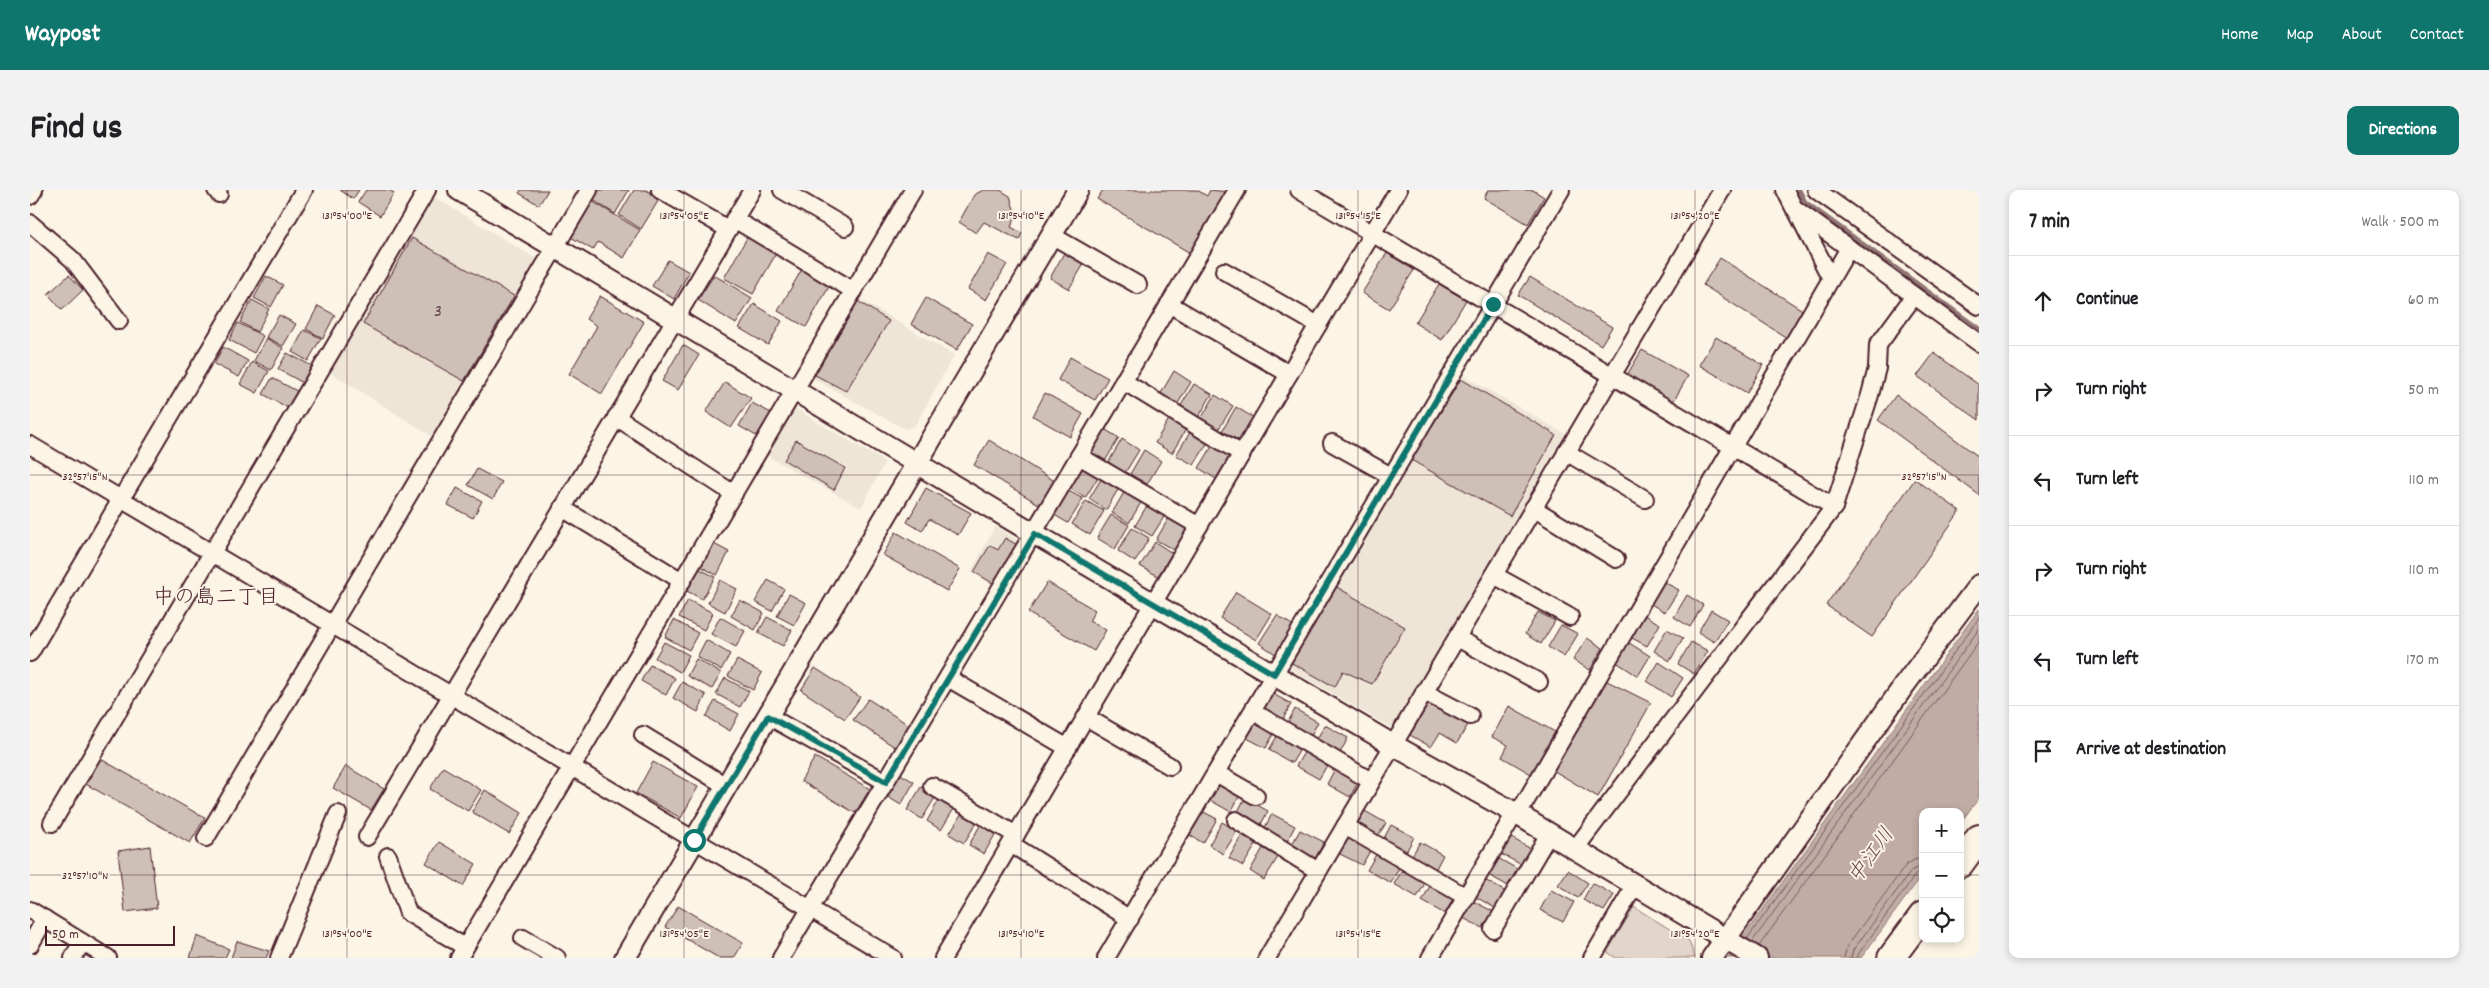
<!DOCTYPE html>
<meta charset="utf-8">
<style>
:root{--surface:#fff;--page:#f2f2f2;--text:#202124;--muted:#757577;--line:#e0e0e0;--accent:#0f766e}
body{margin:0;font-family:Dekko,"Klee One",sans-serif;background:var(--page);color:var(--text)}
.controls{position:absolute;right:15px;bottom:15px;display:grid;overflow:hidden;border-radius:10px;box-shadow:0 2px 8px #0003}
.controls button{width:45px;height:45px;display:grid;place-items:center;padding:0;border:0;border-bottom:1px solid var(--line);background:var(--surface);color:var(--text);font:25px sans-serif}
.scale{position:absolute;left:15px;bottom:12px;width:130px;box-sizing:border-box;padding-left:5px;border:2px solid #4a1f2b;border-top:0;font-size:14px;line-height:18px;white-space:nowrap;color:#4a1f2b;-webkit-text-stroke:4px #fcf5e5;paint-order:stroke}
.stop{position:absolute;width:15px;height:15px;margin:-11px;border:4px solid #0f766e;border-radius:50%;background:#fff}
.stop.end{background:#0f766e;border-color:#fff;box-shadow:0 1px 5px #0008}
.list{margin:0;padding:0;list-style:none}
h2{display:flex;justify-content:space-between;align-items:center;height:65px;margin:0;padding:0 20px;font-size:21px}
h2 small{font-size:16px;font-weight:400;color:var(--muted)}
.list li{display:grid;grid-template-columns:32px 1fr auto;gap:15px;align-items:center;box-sizing:border-box;height:90px;padding:0 20px;border-top:1px solid var(--line)}
.list b{display:block;font-size:19px;white-space:nowrap}
.list em{font-size:16px;font-style:normal;color:var(--muted)}
.icon{flex:none;width:28px;height:28px;fill:none;stroke:currentColor;stroke-width:2;stroke-linecap:round;stroke-linejoin:round}
.map{position:relative;flex:none;width:1949px;height:768px;overflow:hidden;border-radius:10px}
header{display:flex;align-items:center;gap:30px;box-sizing:border-box;height:70px;padding:0 25px;background:var(--accent);color:#fff}
header strong{font-size:24px}
nav{display:flex;gap:28px;margin-inline-start:auto;font-size:18px}
.intro{display:flex;align-items:center;justify-content:space-between;box-sizing:border-box;height:120px;padding:0 30px}
h1{margin:0;font-size:35px}
.button{padding:12px 22px;border-radius:10px;background:var(--accent);color:#fff;font-size:18px;font-weight:700}
main{display:flex;gap:30px;padding:0 30px}
aside{flex:1;background:var(--surface);border-radius:10px;box-shadow:0 2px 8px #0003}
.map>svg:first-child{display:block}
.built{fill:#eee5d7}
.green{fill:#e2d5ca;stroke:#967a7a}
.water{fill:#c0aca5;stroke:#917474}
.lines{fill:none;stroke-linecap:round;stroke-linejoin:round}
.shore{stroke:#79575c;stroke-width:1}
.stream{stroke:#917474;stroke-width:5}
.building{fill:#cfc0b7;stroke:#4a1f2b}
.minor-casing{stroke:#4a1f2b;stroke-width:20}
.tertiary-casing{stroke:#4a1f2b;stroke-width:24}
.trunk-casing{stroke:#4a1f2b;stroke-width:30}
.minor{stroke:#fcf5e5;stroke-width:16}
.tertiary{stroke:#fcf5e5;stroke-width:20}
.trunk{stroke:#fcf5e5;stroke-width:26}
.route{stroke:#0f766e;stroke-width:6}
.ticks{fill:none;stroke:#4a1f2b;stroke-width:1;stroke-opacity:0.45}
.labels{text-anchor:middle;stroke-width:4;stroke-linejoin:round;paint-order:stroke}
.number-label{font-size:18px;fill:#6b474e}
.neighbourhood-label{font-size:21px;fill:#4a1f2b;stroke:#fcf5e5}
.water-label{font-size:21px;font-style:italic;fill:#6d4950;stroke:#fcf5e5}
.ticks-label{font-size:12px;text-anchor:middle;fill:#4a1f2b;stroke:#fcf5e5;stroke-width:4;stroke-linejoin:round;paint-order:stroke}
</style>
<header>
<strong>Waypost</strong>
<nav><a>Home</a><a>Map</a><a>About</a><a>Contact</a></nav>
</header>
<div class="intro"><h1>Find us</h1><a class="button">Directions</a></div>
<main>
<div class="map">
<svg width="1949" height="768" viewBox="0 0 1949 768">
<rect width="100%" height="100%" fill="#fcf5e5"/>
<filter id="ink" filterUnits="userSpaceOnUse"><feTurbulence type="fractalNoise" baseFrequency=".02" numOctaves="2"/><feDisplacementMap in="SourceGraphic" scale="10" xChannelSelector="R" yChannelSelector="G"/><feConvolveMatrix kernelMatrix="1 2 1 2 8 2 1 2 1" color-interpolation-filters="sRGB"/></filter>
<g filter="url(#ink)">
<g class="built">
<polygon points="404,7 510,71 406,249 298,181"/>
<polygon points="826,107 924,165 885,236 875,239 780,187"/>
<polygon points="1431,184 1537,245 1485,330 1365,540 1257,477"/>
<polygon points="761,216 855,272 831,318 734,264"/>
<polygon points="965,336 991,353 965,397 941,382"/>
</g>
<polygon class="green" points="1604,717 1659,751 1665,768 1586,768 1577,762"/>
<polygon class="water" points="1949,419 1949,608 1930,633 1930,622 1893,622 1893,684 1831,768 1698,768"/>
<g class="lines">
<g class="shore">
<polyline points="1717,749 1949,428"/>
<polyline points="1722,752 1949,439"/>
<polyline points="1729,756 1949,451"/>
<polyline points="1814,768 1817,756 1876,675 1884,670 1893,668"/>
<polyline points="1821,768 1823,760 1882,680 1893,676"/>
<polyline points="1827,768 1829,763 1886,684 1893,682"/>
</g>
<polyline class="stream" points="1769,0 1775,12 1949,139"/>
</g>
<g class="building">
<polygon points="310,0 329,0 323,9"/>
<polygon points="336,0 359,0 364,3 350,26 328,12"/>
<polygon points="491,0 518,0 509,15 489,3"/>
<polygon points="569,0 599,0 585,24 563,10"/>
<polygon points="604,0 616,0 630,8 611,39 589,25"/>
<polygon points="953,0 970,0 980,6 986,26 981,37 992,43 989,50 954,32 946,43 929,32 944,5"/>
<polygon points="1073,0 1167,0 1177,6 1180,0 1198,2 1162,64 1067,9"/>
<polygon points="1458,0 1503,0 1514,7 1498,34 1454,8"/>
<polygon points="560,10 610,40 594,68 568,52 563,60 539,46"/>
<polygon points="718,46 747,62 723,104 694,88"/>
<polygon points="382,48 484,106 434,191 333,134"/>
<polygon points="1034,63 1054,74 1039,99 1020,88"/>
<polygon points="1357,63 1384,80 1359,119 1332,103"/>
<polygon points="958,64 977,74 956,110 938,99"/>
<polygon points="1690,68 1774,121 1757,148 1673,95"/>
<polygon points="638,70 659,82 644,109 622,96"/>
<polygon points="772,79 800,95 776,137 748,121"/>
<polygon points="39,85 53,100 32,120 18,104"/>
<polygon points="684,85 722,108 706,134 668,110"/>
<polygon points="236,86 253,95 241,117 224,108"/>
<polygon points="1500,87 1582,137 1571,155 1488,105"/>
<polygon points="1409,94 1436,110 1412,150 1385,133"/>
<polygon points="570,106 614,132 572,204 539,184 567,136 556,129"/>
<polygon points="896,108 942,134 927,160 881,134"/>
<polygon points="222,110 239,119 227,142 210,132"/>
<polygon points="826,110 859,131 816,201 785,185"/>
<polygon points="724,114 752,131 738,155 709,138"/>
<polygon points="288,116 305,125 293,148 276,139"/>
<polygon points="249,125 266,134 253,156 236,147"/>
<polygon points="208,133 233,146 224,163 199,150"/>
<polygon points="274,140 291,148 278,171 262,162"/>
<polygon points="1686,147 1733,175 1717,203 1669,175"/>
<polygon points="236,148 253,158 241,180 224,171"/>
<polygon points="653,155 669,165 648,200 632,191"/>
<polygon points="193,157 218,171 209,187 184,174"/>
<polygon points="1612,160 1658,186 1643,212 1597,185"/>
<polygon points="257,163 282,176 273,193 248,179"/>
<polygon points="1904,163 1949,195 1949,230 1887,186"/>
<polygon points="1040,167 1078,188 1065,210 1028,190"/>
<polygon points="222,172 239,181 227,203 210,194"/>
<polygon points="1144,181 1161,192 1147,215 1130,205"/>
<polygon points="242,188 267,201 258,218 233,204"/>
<polygon points="1431,189 1526,245 1480,326 1381,270"/>
<polygon points="695,192 721,208 701,238 676,222"/>
<polygon points="1164,194 1182,204 1168,228 1150,217"/>
<polygon points="1015,203 1053,224 1040,247 1003,226"/>
<polygon points="1185,205 1203,216 1188,240 1171,229"/>
<polygon points="1866,205 1949,267 1949,305 1848,230"/>
<polygon points="722,213 741,223 728,247 709,236"/>
<polygon points="1206,217 1224,228 1210,251 1192,241"/>
<polygon points="1139,229 1156,239 1142,263 1125,253"/>
<polygon points="1071,237 1089,248 1075,271 1057,261"/>
<polygon points="1161,241 1178,252 1164,275 1146,265"/>
<polygon points="1092,249 1109,260 1095,283 1078,273"/>
<polygon points="766,250 815,278 804,300 754,270"/>
<polygon points="959,250 1026,292 1012,316 944,275"/>
<polygon points="1183,255 1200,265 1186,289 1169,278"/>
<polygon points="1114,260 1131,271 1117,294 1100,284"/>
<polygon points="1052,273 1070,284 1055,308 1038,297"/>
<polygon points="447,279 472,292 463,309 438,295"/>
<polygon points="1073,286 1090,296 1076,320 1059,309"/>
<polygon points="1885,289 1930,321 1842,447 1796,415"/>
<polygon points="427,298 452,311 443,328 418,315"/>
<polygon points="896,298 941,323 928,345 899,329 892,341 877,332"/>
<polygon points="1035,299 1053,309 1038,333 1021,323"/>
<polygon points="1096,299 1113,309 1099,333 1082,323"/>
<polygon points="1056,311 1074,321 1060,345 1042,334"/>
<polygon points="1119,312 1137,322 1122,346 1105,336"/>
<polygon points="1081,325 1099,335 1085,359 1067,348"/>
<polygon points="1140,326 1158,337 1144,360 1126,350"/>
<polygon points="1102,338 1119,348 1105,372 1088,361"/>
<polygon points="866,342 930,379 917,401 853,365"/>
<polygon points="975,348 989,356 966,395 944,382 960,355 968,360"/>
<polygon points="1125,352 1142,363 1128,386 1110,376"/>
<polygon points="682,353 699,362 687,385 670,376"/>
<polygon points="668,378 685,387 672,409 655,400"/>
<polygon points="690,390 707,399 695,422 678,413"/>
<polygon points="738,390 754,399 742,421 725,412"/>
<polygon points="1632,391 1649,400 1635,422 1619,413"/>
<polygon points="1017,392 1065,420 1059,431 1076,440 1064,461 998,423"/>
<polygon points="1305,396 1375,437 1342,494 1313,481 1305,497 1260,472"/>
<polygon points="1206,402 1242,424 1226,450 1190,428"/>
<polygon points="759,404 776,413 764,435 747,426"/>
<polygon points="1657,405 1673,415 1660,437 1644,427"/>
<polygon points="658,410 683,423 674,440 649,427"/>
<polygon points="710,410 734,423 725,440 701,426"/>
<polygon points="1681,420 1698,430 1684,452 1668,442"/>
<polygon points="1508,422 1525,431 1511,454 1495,444"/>
<polygon points="1247,425 1265,437 1247,465 1229,453"/>
<polygon points="1614,425 1630,434 1617,456 1600,447"/>
<polygon points="690,427 715,441 706,457 681,444"/>
<polygon points="737,427 762,440 753,456 728,443"/>
<polygon points="644,430 668,443 659,460 635,447"/>
<polygon points="1531,435 1548,444 1534,467 1518,457"/>
<polygon points="1637,439 1653,448 1640,471 1624,461"/>
<polygon points="1557,448 1573,458 1560,480 1543,470"/>
<polygon points="676,450 700,464 691,480 667,467"/>
<polygon points="1596,451 1620,466 1608,486 1583,470"/>
<polygon points="634,452 659,465 650,482 625,468"/>
<polygon points="1661,452 1678,461 1664,484 1648,474"/>
<polygon points="666,469 691,483 682,499 657,486"/>
<polygon points="707,470 732,483 723,500 698,486"/>
<polygon points="1629,472 1653,488 1641,507 1617,491"/>
<polygon points="620,475 645,488 636,505 611,491"/>
<polygon points="785,478 830,507 815,529 771,500"/>
<polygon points="695,488 719,501 710,517 686,504"/>
<polygon points="1573,489 1621,513 1568,607 1521,579"/>
<polygon points="652,492 676,505 668,522 643,508"/>
<polygon points="1238,501 1261,514 1252,531 1229,518"/>
<polygon points="838,509 882,537 868,559 823,530"/>
<polygon points="1401,510 1439,533 1427,553 1410,543 1401,557 1380,545"/>
<polygon points="685,511 709,524 700,541 676,527"/>
<polygon points="1479,516 1525,542 1501,584 1472,567 1478,555 1462,547"/>
<polygon points="1265,519 1288,532 1279,549 1256,536"/>
<polygon points="1222,529 1245,541 1236,558 1213,546"/>
<polygon points="1295,535 1318,548 1309,565 1285,552"/>
<polygon points="1249,543 1272,556 1262,573 1239,560"/>
<polygon points="1276,559 1299,572 1289,589 1266,576"/>
<polygon points="785,567 840,599 825,623 771,591"/>
<polygon points="69,568 175,628 160,653 54,593"/>
<polygon points="623,572 668,597 651,628 606,603"/>
<polygon points="316,576 354,599 341,620 303,598"/>
<polygon points="413,577 451,600 438,621 400,599"/>
<polygon points="1306,577 1329,590 1320,607 1297,594"/>
<polygon points="869,583 884,592 871,615 856,606"/>
<polygon points="1187,592 1210,605 1201,622 1178,609"/>
<polygon points="891,597 906,606 892,629 877,620"/>
<polygon points="455,600 492,623 479,644 442,622"/>
<polygon points="910,608 925,617 911,640 897,631"/>
<polygon points="1215,608 1238,621 1229,638 1206,625"/>
<polygon points="1333,620 1356,633 1346,649 1323,637"/>
<polygon points="933,621 948,630 934,653 919,644"/>
<polygon points="1172,621 1187,629 1173,653 1158,644"/>
<polygon points="1242,624 1265,636 1256,653 1233,641"/>
<polygon points="952,632 967,641 954,664 939,655"/>
<polygon points="1192,632 1207,641 1193,664 1179,655"/>
<polygon points="1361,635 1384,647 1375,664 1352,652"/>
<polygon points="1270,640 1294,652 1285,669 1261,656"/>
<polygon points="1212,645 1227,653 1213,676 1199,668"/>
<polygon points="1318,646 1341,659 1332,675 1308,663"/>
<polygon points="1478,646 1501,659 1492,675 1469,663"/>
<polygon points="409,652 446,674 433,696 396,673"/>
<polygon points="1390,652 1413,665 1404,682 1380,669"/>
<polygon points="120,656 127,718 95,722 88,661"/>
<polygon points="1233,658 1248,667 1234,690 1220,681"/>
<polygon points="1347,663 1370,676 1361,693 1337,680"/>
<polygon points="1466,667 1489,680 1480,697 1457,684"/>
<polygon points="1374,677 1397,690 1387,707 1364,694"/>
<polygon points="1538,680 1558,693 1548,708 1528,695"/>
<polygon points="1453,689 1476,702 1467,719 1444,706"/>
<polygon points="1562,693 1584,705 1574,721 1553,710"/>
<polygon points="1401,694 1424,707 1415,724 1392,711"/>
<polygon points="1521,700 1544,712 1533,732 1510,720"/>
<polygon points="1441,710 1464,722 1455,739 1431,727"/>
<polygon points="648,716 713,753 704,768 689,768 635,737"/>
<polygon points="167,746 199,759 195,768 160,768"/>
<polygon points="207,751 239,761 236,768 201,768"/>
</g>
<g class="lines">
<g class="minor-casing">
<g id="minor">
<polyline points="186,0 189,4"/>
<polyline points="630,0 698,39"/>
<polyline points="752,0 815,37"/>
<polyline points="1269,0 1804,317"/>
<polyline points="1755,0 1764,18 1949,153"/>
<polyline points="1786,0 1949,116"/>
<polyline points="0,6 4,0"/>
<polyline points="1767,22 1801,89"/>
<polyline points="704,29 824,101"/>
<polyline points="0,33 43,70 89,131"/>
<polyline points="1021,45 1108,95"/>
<polyline points="1194,81 1288,135"/>
<polyline points="1139,114 1259,184"/>
<polyline points="1093,191 1212,264"/>
<polyline points="586,227 704,304"/>
<polyline points="1302,253 1361,286"/>
<polyline points="0,255 863,768"/>
<polyline points="1536,262 1615,309"/>
<polyline points="1049,266 1169,336"/>
<polyline points="532,318 652,391"/>
<polyline points="1503,318 1586,369"/>
<polyline points="1464,385 1540,427"/>
<polyline points="1427,448 1509,492"/>
<polyline points="0,463 274,0"/>
<polyline points="918,488 1038,558"/>
<polyline points="1394,502 1440,526"/>
<polyline points="738,526 856,592"/>
<polyline points="1056,527 1140,576"/>
<polyline points="1232,527 1341,591"/>
<polyline points="613,545 696,596"/>
<polyline points="1186,583 1226,606"/>
<polyline points="902,596 986,645"/>
<polyline points="1206,630 1288,681"/>
<polyline points="22,633 397,0"/>
<polyline points="1315,636 1436,707"/>
<polyline points="337,647 722,0"/>
<polyline points="176,648 559,0"/>
<polyline points="981,654 1100,729"/>
<polyline points="1545,659 1804,317 1840,205 1847,178 1848,155 1884,106"/>
<polyline points="358,666 378,723 435,757"/>
<polyline points="0,720 78,768"/>
<polyline points="1463,739 1519,644"/>
<polyline points="493,748 527,768"/>
<polyline points="0,755 15,729"/>
<polyline points="43,768 52,752"/>
<polyline points="249,768 308,624"/>
<polyline points="429,768 883,0"/>
<polyline points="751,768 1207,0"/>
<polyline points="913,768 1368,0"/>
<polyline points="1076,768 1531,0"/>
<polyline points="1237,768 1692,0"/>
<polyline points="1400,768 1485,623 1494,614 1819,58"/>
<polyline points="1562,768 1605,695"/>
</g>
</g>
<g class="tertiary-casing">
<g id="tertiary">
<polyline points="429,0 1005,344 1363,555 1485,623 1727,768"/>
<polyline points="595,768 1048,0"/>
<polyline points="1682,768 1873,497 1949,395"/>
</g>
</g>
<g class="trunk-casing">
<g id="trunk">
<polyline points="1930,674 1949,648"/>
<polyline points="1861,768 1893,725"/>
</g>
</g>
<use href="#minor" class="minor"/>
<use href="#tertiary" class="tertiary"/>
<use href="#trunk" class="trunk"/>
</g>
</g>
<g class="lines" filter="url(#ink)">
<polyline class="route" points="664,650 738,526 856,592 1005,344 1244,484 1463,114"/>
</g>
<path class="ticks" d="M317,0V768M654,0V768M991,0V768M1328,0V768M1665,0V768M0,285H1949M0,685H1893M1930,685H1949"/>
<g class="labels">
<g class="number-label">
<text x="408" y="126">3</text>
</g>
<g class="neighbourhood-label">
<text x="186" y="413">中の島二丁目</text>
</g>
<g class="water-label">
<text transform="translate(1840 665) rotate(-54)" y="7">中江川</text>
</g>
</g>
<g class="ticks-label">
<text x="317" y="29">131°54'00"E</text>
<text x="654" y="29">131°54'05"E</text>
<text x="991" y="29">131°54'10"E</text>
<text x="1328" y="29">131°54'15"E</text>
<text x="1665" y="29">131°54'20"E</text>
<text x="55" y="290">32°57'15"N</text>
<text x="1894" y="290">32°57'15"N</text>
<text x="55" y="689">32°57'10"N</text>
<text x="317" y="747">131°54'00"E</text>
<text x="654" y="747">131°54'05"E</text>
<text x="991" y="747">131°54'10"E</text>
<text x="1328" y="747">131°54'15"E</text>
<text x="1665" y="747">131°54'20"E</text>
</g>
</svg>
<div class="controls">
<button>+</button>
<button>−</button>
<button><svg class="icon" aria-label="locate" viewBox="0 0 24 24"><circle cx="12" cy="12" r="6"/><path d="M12 2v4M12 18v4M2 12h4M18 12h4"/></svg></button>
</div>
<div class="scale">50 m</div>
<div class="stop" style="left:664px;top:650px"></div>
<div class="stop end" style="left:1463px;top:114px"></div>
</div>
<aside>
<h2>7 min<small>Walk · 500 m</small></h2>
<ul class="list">
<li><svg class="icon" aria-label="ahead" viewBox="0 0 24 24"><path d="M12 20V5M6 11l6-6 6 6"/></svg><div><b>Continue</b></div><em>60 m</em></li>
<li><svg class="icon" aria-label="right" viewBox="0 0 24 24"><path d="M7 20v-9h11M14 6l5 5-5 5"/></svg><div><b>Turn right</b></div><em>50 m</em></li>
<li><svg class="icon" aria-label="left" viewBox="0 0 24 24"><path d="M17 20v-9H6M10 6l-5 5 5 5"/></svg><div><b>Turn left</b></div><em>110 m</em></li>
<li><svg class="icon" aria-label="right" viewBox="0 0 24 24"><path d="M7 20v-9h11M14 6l5 5-5 5"/></svg><div><b>Turn right</b></div><em>110 m</em></li>
<li><svg class="icon" aria-label="left" viewBox="0 0 24 24"><path d="M17 20v-9H6M10 6l-5 5 5 5"/></svg><div><b>Turn left</b></div><em>170 m</em></li>
<li><svg class="icon" aria-label="arrive" viewBox="0 0 24 24"><path d="M6 21V4h12l-3 4 3 4H6"/></svg><div><b>Arrive at destination</b></div></li>
</ul>
</aside>
</main>
